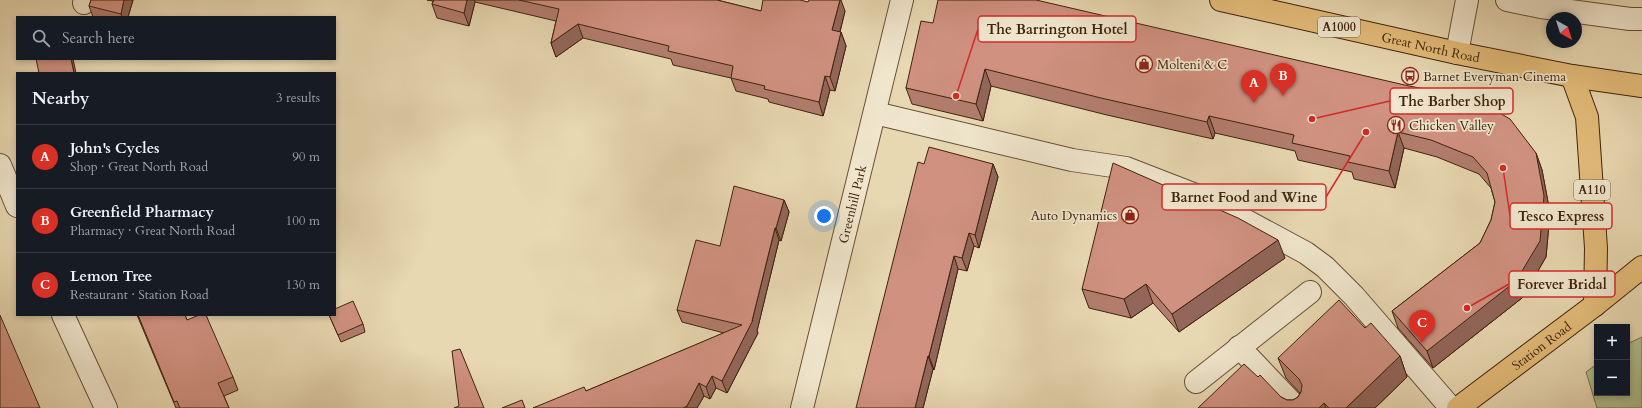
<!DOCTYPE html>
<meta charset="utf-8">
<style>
:root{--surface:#171b24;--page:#242831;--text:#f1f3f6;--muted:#9ea1a6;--line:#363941;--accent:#d93025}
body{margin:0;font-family:Cardo,serif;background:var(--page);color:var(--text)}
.controls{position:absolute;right:12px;bottom:12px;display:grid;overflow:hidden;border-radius:0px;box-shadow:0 2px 6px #0003}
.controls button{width:36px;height:36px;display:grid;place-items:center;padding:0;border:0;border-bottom:1px solid var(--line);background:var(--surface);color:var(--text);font:20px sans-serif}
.compass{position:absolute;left:1546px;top:12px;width:36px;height:36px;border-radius:50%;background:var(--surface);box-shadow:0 2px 6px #0003;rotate:141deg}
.you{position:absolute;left:824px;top:216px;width:14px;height:14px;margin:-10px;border:3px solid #fff;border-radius:50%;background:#1a73e8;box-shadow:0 0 0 6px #1a73e833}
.badge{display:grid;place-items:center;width:26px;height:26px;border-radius:50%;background:var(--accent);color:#fff;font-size:13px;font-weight:700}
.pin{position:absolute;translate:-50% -33px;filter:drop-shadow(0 1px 2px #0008)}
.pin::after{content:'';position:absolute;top:21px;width:14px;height:12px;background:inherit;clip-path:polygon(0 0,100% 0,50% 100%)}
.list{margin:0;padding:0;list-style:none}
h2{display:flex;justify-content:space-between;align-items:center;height:52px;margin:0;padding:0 16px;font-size:17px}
h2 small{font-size:13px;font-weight:400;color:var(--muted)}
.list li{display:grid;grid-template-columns:26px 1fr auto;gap:12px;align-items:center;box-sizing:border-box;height:64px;padding:0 16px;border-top:1px solid var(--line)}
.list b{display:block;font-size:15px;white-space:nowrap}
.list p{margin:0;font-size:13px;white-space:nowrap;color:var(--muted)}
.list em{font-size:13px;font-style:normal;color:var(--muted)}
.icon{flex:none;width:22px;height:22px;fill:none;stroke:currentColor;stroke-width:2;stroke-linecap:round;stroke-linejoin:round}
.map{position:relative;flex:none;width:1642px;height:408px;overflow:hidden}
.search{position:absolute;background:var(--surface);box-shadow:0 2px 6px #0003;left:16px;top:16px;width:320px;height:44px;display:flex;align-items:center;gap:10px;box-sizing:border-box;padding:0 14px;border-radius:0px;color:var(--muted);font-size:15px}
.panel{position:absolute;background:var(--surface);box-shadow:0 2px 6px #0003;left:16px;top:72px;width:320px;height:244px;border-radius:0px}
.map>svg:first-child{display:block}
.green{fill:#b2c08f;stroke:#78724e}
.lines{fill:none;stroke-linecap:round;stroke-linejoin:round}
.minor-casing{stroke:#695036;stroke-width:24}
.major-casing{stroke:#3f230d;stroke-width:24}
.minor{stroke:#f0e6cd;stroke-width:22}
.major{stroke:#e4bc79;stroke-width:22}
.wall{fill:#b37d6e;stroke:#3f230d}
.shaded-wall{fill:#92665a;stroke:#3f230d}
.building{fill:#d09180;stroke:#3f230d}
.labels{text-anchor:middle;stroke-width:3.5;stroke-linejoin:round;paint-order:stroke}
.shield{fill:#f0e6cd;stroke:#745e47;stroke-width:1}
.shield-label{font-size:12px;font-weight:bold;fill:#3f230d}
.street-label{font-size:13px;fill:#3f230d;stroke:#f0e6cd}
.poi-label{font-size:13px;fill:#3f230d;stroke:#f0e6cd;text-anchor:start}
.leader{fill:none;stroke:#d62828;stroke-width:1.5}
.callout-dot{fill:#d62828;stroke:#f0e6cd;stroke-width:1.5}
.callout{fill:#f0e6cd;stroke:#d62828;stroke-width:1.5}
.callout-label{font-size:14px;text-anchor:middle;font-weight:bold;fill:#3f230d}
</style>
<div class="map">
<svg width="1642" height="408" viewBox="0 0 1642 408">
<rect width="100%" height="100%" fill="#e8d8b2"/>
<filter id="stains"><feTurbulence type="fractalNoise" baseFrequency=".005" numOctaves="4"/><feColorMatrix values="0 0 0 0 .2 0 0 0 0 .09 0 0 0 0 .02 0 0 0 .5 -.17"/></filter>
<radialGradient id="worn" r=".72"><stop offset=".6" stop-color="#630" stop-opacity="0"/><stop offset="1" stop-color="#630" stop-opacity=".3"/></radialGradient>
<polygon class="green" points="1642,337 1642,408 1597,408 1586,372 1597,364 1597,393 1627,393 1627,344"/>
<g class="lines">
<g class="minor-casing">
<g id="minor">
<polyline points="1507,0 1541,7 1630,19 1642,19"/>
<polyline points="84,3 85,0"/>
<polyline points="1457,53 1467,0"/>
<polyline points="875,113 1072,160 1126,168 1206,199 1306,253 1325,267 1354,296 1451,408"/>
<polyline points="0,165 17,206"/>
<polyline points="63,315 106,408"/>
<polyline points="1239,347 1297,408"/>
<polyline points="1196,382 1310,292"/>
<path id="s1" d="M802,408L902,0"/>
</g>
</g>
<g class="major-casing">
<g id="major">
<path id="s2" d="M1221,0L1457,53L1572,76L1642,86"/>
<polyline points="1572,76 1587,117 1596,248 1595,305"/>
<path id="s3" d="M1458,408L1595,305L1642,267"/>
</g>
</g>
<use href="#minor" class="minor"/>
<use href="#major" class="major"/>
</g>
<g class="wall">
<polygon points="91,0 133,0 128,17 93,17 89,6"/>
<polygon points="427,0 717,0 761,11 845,11 840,32 841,32 846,46 835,91 830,90 823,116 769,102 768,99 736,91 731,78 673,65 671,59 583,38 556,57 551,43 556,21 475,2 469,26 437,18 432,4 433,1"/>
<polygon points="933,23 1536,153 1542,170 1550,213 1546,257 1522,298 1433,368 1398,328 1392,311 1480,243 1491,220 1495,202 1491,188 1479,174 1437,157 1404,148 1395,188 1354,179 1352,172 1298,160 1295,151 1215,133 1213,139 1107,115 991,86 983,121 912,104 906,88"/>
<polygon points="924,164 993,164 998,177 979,248 974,246 967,271 958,269 934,370 933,369 923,408"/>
<polygon points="784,200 789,212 781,241 779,240 757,331 758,333 727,393 716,388 710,399 704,396 697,408 533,408 586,391 724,333 682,322 677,310 720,246"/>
<polygon points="1285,258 1179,332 1153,303 1131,318 1089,308 1082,289"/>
<polygon points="137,315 185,315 187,320 233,377 238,390 224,396 229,408 176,408"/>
<polygon points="329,315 363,324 365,332 341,342"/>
<polygon points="1365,328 1400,356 1407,377 1375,408 1198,408 1258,377 1281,397 1287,400 1293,400 1298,397 1300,393 1286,378 1278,358"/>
</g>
<g class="shaded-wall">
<polygon points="124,0 133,0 128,17 122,17 121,14"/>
<polygon points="467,0 474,0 475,2 469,26 464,13"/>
<polygon points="840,0 841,0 845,11 837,43 832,30"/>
<polygon points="578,24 583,38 556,57 551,43"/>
<polygon points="841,32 846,46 835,91 830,77"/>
<polygon points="71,59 73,59 76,73 74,73"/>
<polygon points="985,69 991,86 983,121 976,104"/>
<polygon points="825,76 830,90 823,116 819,102"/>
<polygon points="1209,116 1215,133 1213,139 1207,122"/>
<polygon points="1398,132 1404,148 1395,188 1389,171"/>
<polygon points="1536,153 1542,170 1550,213 1546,257 1522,298 1433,368 1427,351"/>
<polygon points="993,164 998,177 979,248 975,235"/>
<polygon points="784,200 789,212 781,241 776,228"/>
<polygon points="775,228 779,240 757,331 758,333 727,393 722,381 752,321"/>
<polygon points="969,233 974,246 967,271 962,258"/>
<polygon points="1278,240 1285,258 1179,332 1172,314"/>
<polygon points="954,256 958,269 934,370 929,356"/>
<polygon points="1146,284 1153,303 1131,318 1124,299"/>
<polygon points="928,356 933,369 923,408 915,408"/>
<polygon points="1400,356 1407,377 1375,408 1346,408"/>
<polygon points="712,376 716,388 710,399 706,387"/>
<polygon points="699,383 704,396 697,408 687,408 687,406"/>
<polygon points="1324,403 1326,408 1319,408"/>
</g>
<g class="building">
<polygon points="91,0 124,0 121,14 89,6"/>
<polygon points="434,0 467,0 464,13 432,4"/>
<polygon points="519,0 717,0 761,11 763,0 800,0 808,2 809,0 840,0 832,30 841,32 830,77 825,76 819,102 764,89 765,86 731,78 733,66 668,51 669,46 578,24 551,43 559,9"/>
<polygon points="938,0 1036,0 1409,86 1474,98 1510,119 1536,153 1544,196 1540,241 1516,281 1427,351 1392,311 1480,243 1491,220 1495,202 1487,173 1473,157 1431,140 1398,132 1389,171 1348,162 1350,156 1292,143 1294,135 1209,116 1207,122 1101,98 985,69 976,104 906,88 921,21 933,23"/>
<polygon points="36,59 71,59 74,73 39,73"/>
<polygon points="929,147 993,164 975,235 969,233 962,258 954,256 929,356 928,356 915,408 856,408 918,162 924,164"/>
<polygon points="1113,163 1238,218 1278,240 1172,314 1146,284 1124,299 1082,289"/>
<polygon points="734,186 784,200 776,228 775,228 752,321 753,320 722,381 712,376 706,387 699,383 687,406 683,408 533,408 584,387 586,391 742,325 677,310 696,240 720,246"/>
<polygon points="1339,300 1365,328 1371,323 1400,356 1346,408 1329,408 1324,403 1319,408 1198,408 1244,364 1258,377 1260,375 1281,397 1287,400 1293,400 1298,397 1301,392 1302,385 1299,379 1278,358"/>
<polygon points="353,301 363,324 338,335 329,315 335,315 335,309"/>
<polygon points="0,315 40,408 0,408"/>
<polygon points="138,315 185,315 187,320 199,315 206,315 233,377 218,383 229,408 180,408 177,401 174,402"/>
<polygon points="460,349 484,408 454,408 459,406 452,351"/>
<polygon points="522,400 525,408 502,408"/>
</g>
<defs>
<g id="shop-ring" transform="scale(0.9)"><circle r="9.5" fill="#f0e6cd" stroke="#8f2418" stroke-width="1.5"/><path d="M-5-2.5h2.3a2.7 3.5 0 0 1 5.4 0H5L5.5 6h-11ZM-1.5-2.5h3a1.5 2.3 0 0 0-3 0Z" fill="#8f2418"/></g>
<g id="bus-ring" transform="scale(0.9)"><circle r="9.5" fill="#f0e6cd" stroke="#8f2418" stroke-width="1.5"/><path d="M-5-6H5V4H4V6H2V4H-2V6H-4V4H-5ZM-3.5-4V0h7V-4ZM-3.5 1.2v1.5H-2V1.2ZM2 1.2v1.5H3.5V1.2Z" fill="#8f2418"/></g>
<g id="restaurant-ring" transform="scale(0.9)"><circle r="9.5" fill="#f0e6cd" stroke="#8f2418" stroke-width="1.5"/><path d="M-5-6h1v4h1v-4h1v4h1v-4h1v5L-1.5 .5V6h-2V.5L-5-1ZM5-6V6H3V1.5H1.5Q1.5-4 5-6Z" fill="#8f2418"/></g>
</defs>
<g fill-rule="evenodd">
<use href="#shop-ring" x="1144" y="64"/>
<use href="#bus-ring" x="1410" y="76"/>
<use href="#restaurant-ring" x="1396" y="125"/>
<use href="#shop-ring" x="1130" y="215"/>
</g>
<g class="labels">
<g class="shield">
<rect x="1318" y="17" width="42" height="20" rx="3"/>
<rect x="1574" y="180" width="36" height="20" rx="3"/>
</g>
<g class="shield-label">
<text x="1339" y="31">A1000</text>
<text x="1592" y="194">A110</text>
</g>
<g class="street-label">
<text dy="5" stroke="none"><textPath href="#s2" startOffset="215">Great North Road</textPath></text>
<text dy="5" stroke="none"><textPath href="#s1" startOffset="210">Greenhill Park</textPath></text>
<text dy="5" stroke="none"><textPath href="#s3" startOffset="104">Station Road</textPath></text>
</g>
<g class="poi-label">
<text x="1157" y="69">Molteni &amp; C</text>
<text x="1423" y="81">Barnet Everyman Cinema</text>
<text x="1409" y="130">Chicken Valley</text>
<text x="1117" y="220" text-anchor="end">Auto Dynamics</text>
</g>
</g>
<path class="leader" d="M956 96L978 29M1312 119L1390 101M1366 132L1326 197M1503 168L1510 216M1467 308L1509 284"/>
<g class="callout-dot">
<circle cx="956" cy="96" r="4"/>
<circle cx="1312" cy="119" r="4"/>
<circle cx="1366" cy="132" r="4"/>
<circle cx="1503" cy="168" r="4"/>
<circle cx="1467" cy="308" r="4"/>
</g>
<g class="callout">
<rect x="978" y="16" width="158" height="26" rx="4"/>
<rect x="1390" y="88" width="123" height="26" rx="4"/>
<rect x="1162" y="184" width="164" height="26" rx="4"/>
<rect x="1510" y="203" width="102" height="26" rx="4"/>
<rect x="1509" y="271" width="106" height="26" rx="4"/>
</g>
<g class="callout-label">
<text x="1057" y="34">The Barrington Hotel</text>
<text x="1452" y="106">The Barber Shop</text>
<text x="1244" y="202">Barnet Food and Wine</text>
<text x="1561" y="221">Tesco Express</text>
<text x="1562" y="289">Forever Bridal</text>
</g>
<rect width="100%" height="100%" filter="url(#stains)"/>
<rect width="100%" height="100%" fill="url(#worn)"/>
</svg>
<div class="controls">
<button>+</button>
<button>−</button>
</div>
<svg class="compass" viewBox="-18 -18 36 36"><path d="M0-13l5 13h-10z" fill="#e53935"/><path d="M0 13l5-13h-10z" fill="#9ea1a6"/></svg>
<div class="you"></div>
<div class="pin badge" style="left:1254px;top:103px">A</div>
<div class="pin badge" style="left:1283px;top:96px">B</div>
<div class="pin badge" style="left:1422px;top:343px">C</div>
<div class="search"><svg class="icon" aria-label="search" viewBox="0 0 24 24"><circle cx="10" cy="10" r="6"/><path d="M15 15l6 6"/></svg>Search here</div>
<section class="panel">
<h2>Nearby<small>3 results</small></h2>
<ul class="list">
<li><span class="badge">A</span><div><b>John's Cycles</b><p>Shop · Great North Road</p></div><em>90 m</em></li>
<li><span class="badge">B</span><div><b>Greenfield Pharmacy</b><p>Pharmacy · Great North Road</p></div><em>100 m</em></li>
<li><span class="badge">C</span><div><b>Lemon Tree</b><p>Restaurant · Station Road</p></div><em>130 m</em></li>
</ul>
</section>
</div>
